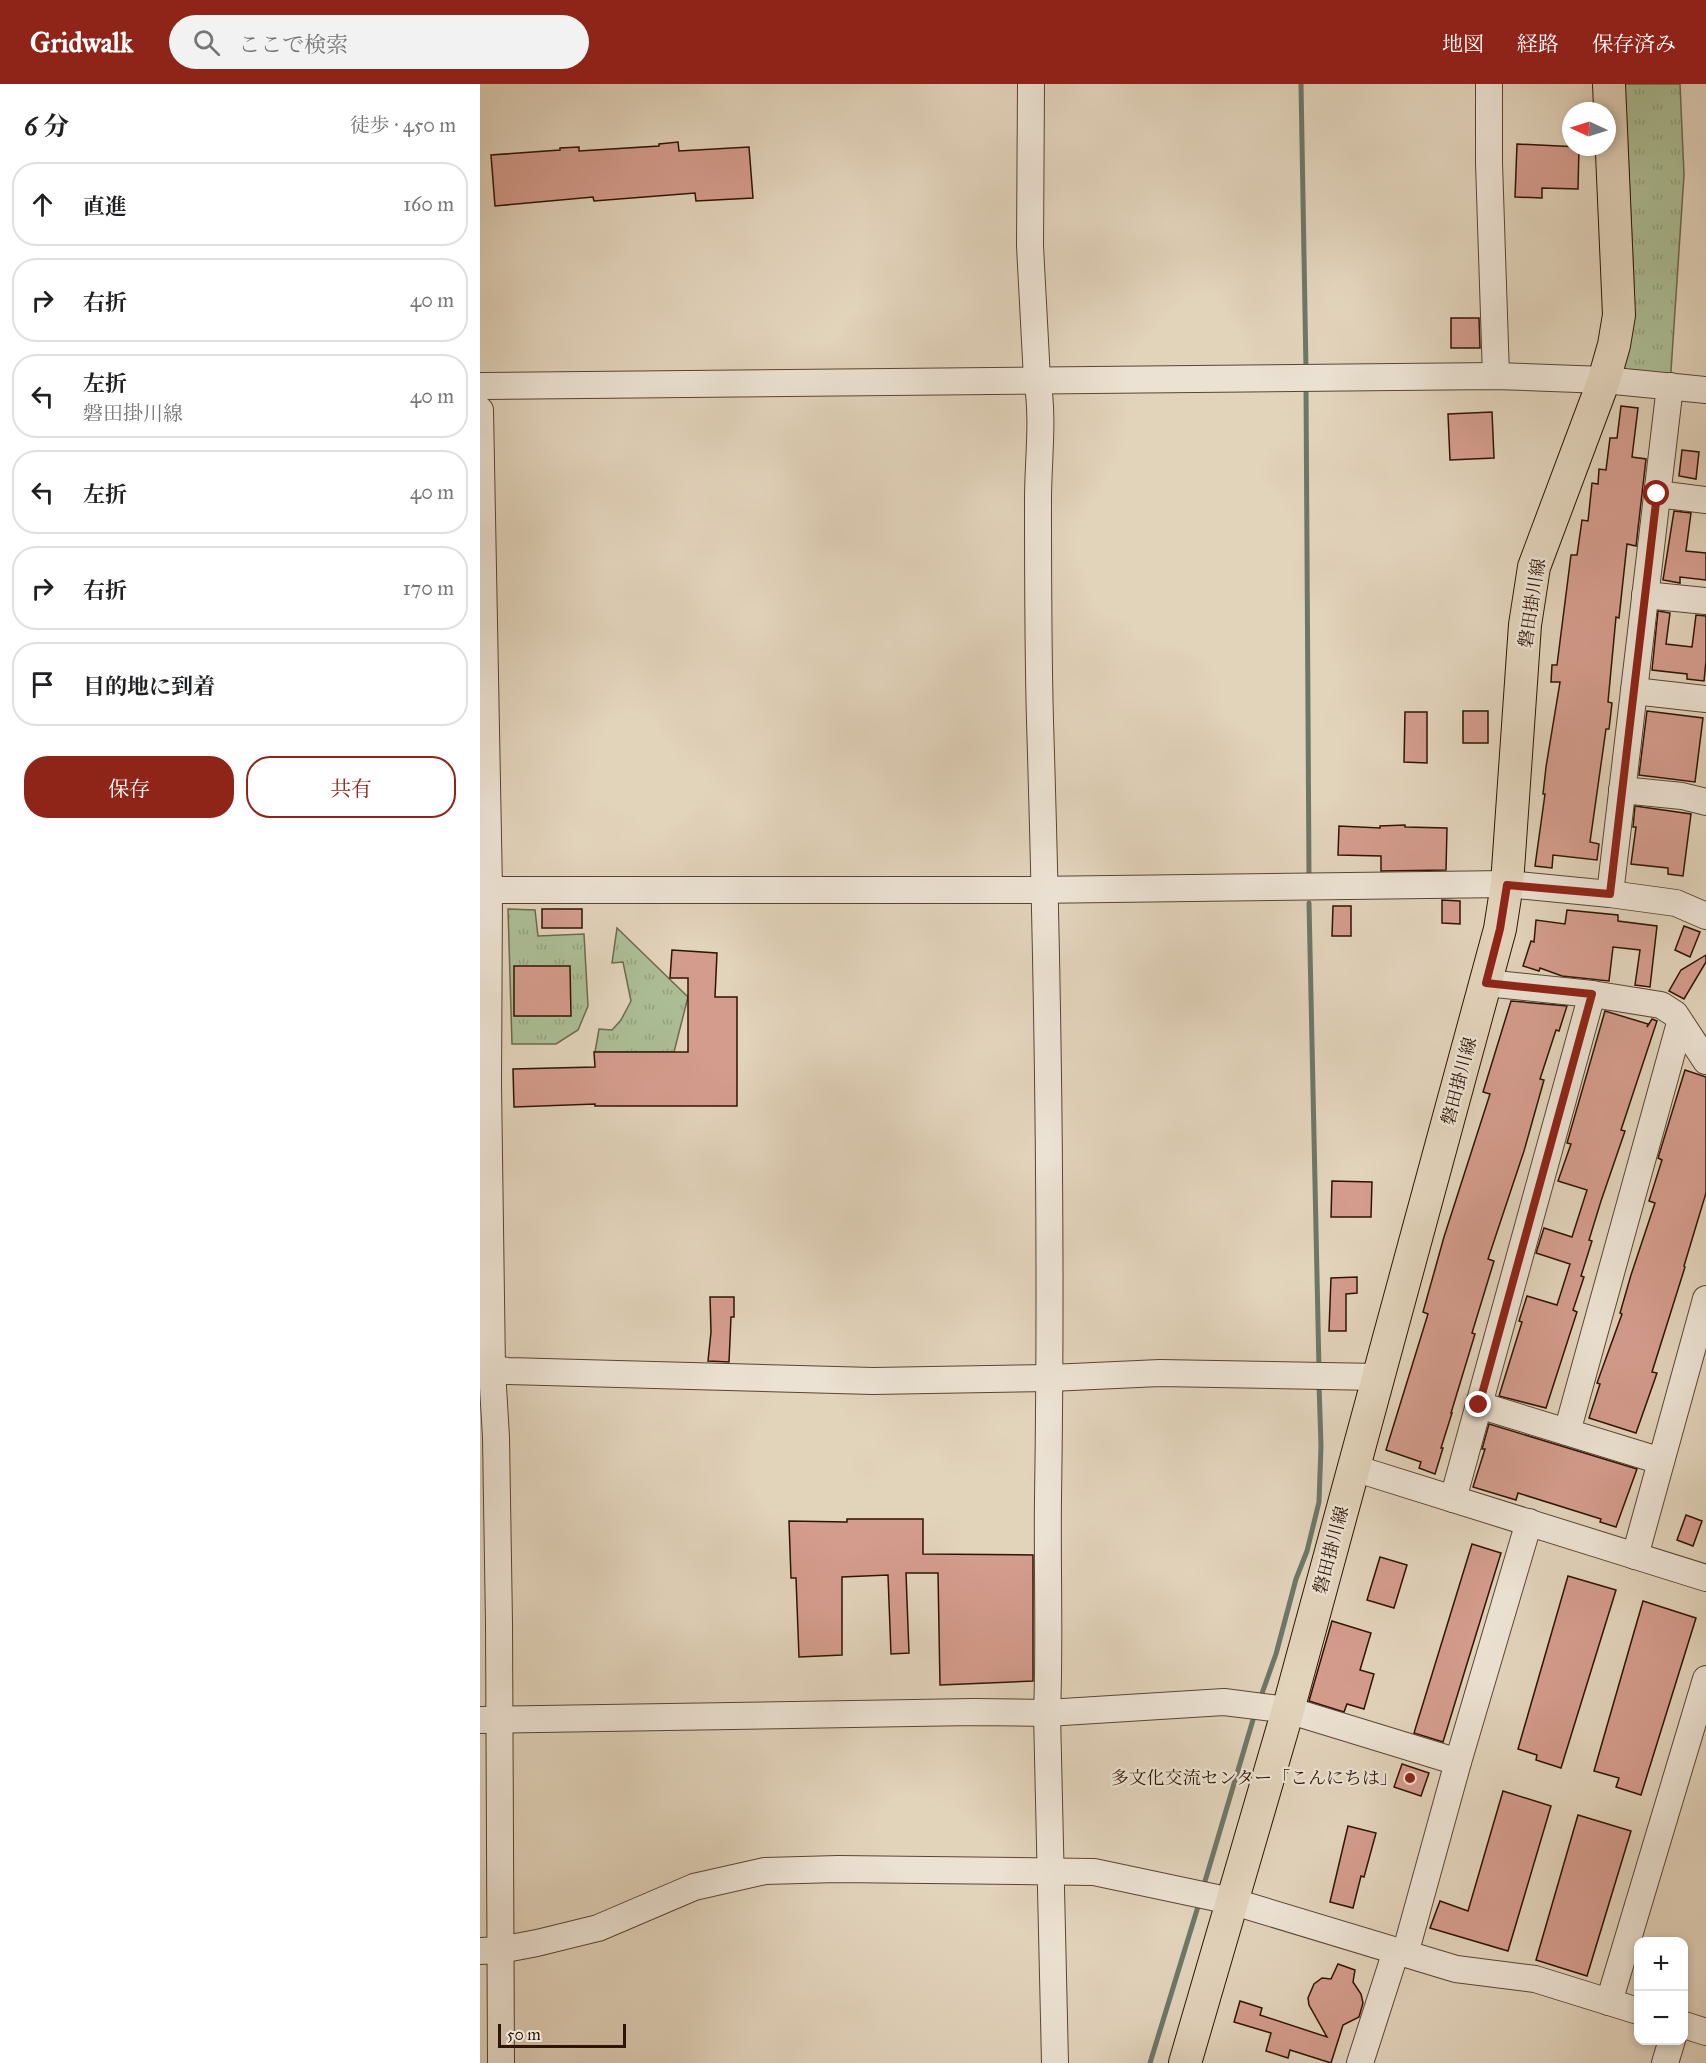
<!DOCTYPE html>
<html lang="ja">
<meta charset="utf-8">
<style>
:root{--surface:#fff;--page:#f2f2f2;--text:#202124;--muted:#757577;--line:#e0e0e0;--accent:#8f2418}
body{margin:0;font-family:"IM FELL Great Primer","Noto Serif JP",serif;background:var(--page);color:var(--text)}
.controls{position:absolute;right:18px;bottom:18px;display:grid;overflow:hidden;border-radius:12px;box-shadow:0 3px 9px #0003}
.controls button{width:54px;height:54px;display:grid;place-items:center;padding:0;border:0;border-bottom:2px solid var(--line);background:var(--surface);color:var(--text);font:30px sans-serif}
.compass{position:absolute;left:1082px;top:18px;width:54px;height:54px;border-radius:50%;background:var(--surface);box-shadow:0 3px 9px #0003;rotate:274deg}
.scale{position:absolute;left:18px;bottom:15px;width:128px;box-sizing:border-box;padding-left:6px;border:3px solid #2f1404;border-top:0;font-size:16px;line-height:21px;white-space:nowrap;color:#2f1404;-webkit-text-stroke:4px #ece2d3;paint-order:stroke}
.stop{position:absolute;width:18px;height:18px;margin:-14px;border:4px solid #8f2418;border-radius:50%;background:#fff}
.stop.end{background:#8f2418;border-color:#fff;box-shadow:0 2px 6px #0008}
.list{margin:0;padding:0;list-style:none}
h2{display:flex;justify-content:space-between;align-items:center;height:78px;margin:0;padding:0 24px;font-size:26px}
h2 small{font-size:20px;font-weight:400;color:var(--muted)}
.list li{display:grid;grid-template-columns:39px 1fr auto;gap:18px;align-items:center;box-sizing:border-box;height:84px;margin:0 12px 12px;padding:0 12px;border:2px solid var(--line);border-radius:24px}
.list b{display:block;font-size:22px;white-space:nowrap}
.list p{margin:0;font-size:20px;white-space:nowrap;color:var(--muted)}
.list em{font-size:20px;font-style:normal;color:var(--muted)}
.actions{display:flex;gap:12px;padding:18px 24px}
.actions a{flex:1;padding:14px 0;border:2px solid var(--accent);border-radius:24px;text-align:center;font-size:21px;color:var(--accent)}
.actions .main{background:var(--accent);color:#fff}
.icon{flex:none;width:33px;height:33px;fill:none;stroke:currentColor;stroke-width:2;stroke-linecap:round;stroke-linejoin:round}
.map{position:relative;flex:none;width:1226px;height:1979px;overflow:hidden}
header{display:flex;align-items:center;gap:36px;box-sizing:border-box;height:84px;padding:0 30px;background:var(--accent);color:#fff}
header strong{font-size:28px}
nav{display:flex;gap:33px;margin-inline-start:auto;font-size:21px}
.search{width:420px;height:54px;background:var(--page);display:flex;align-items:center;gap:15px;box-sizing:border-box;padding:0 21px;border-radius:33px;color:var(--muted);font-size:22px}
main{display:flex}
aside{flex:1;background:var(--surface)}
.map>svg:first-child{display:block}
.grass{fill:url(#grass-tufts);stroke:#6e694d;stroke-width:1.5}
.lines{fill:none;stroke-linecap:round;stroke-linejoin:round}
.stream{stroke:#6d7768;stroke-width:5}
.building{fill:#d49c8d;stroke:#2f1404;stroke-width:1.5}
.minor-casing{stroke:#5c4432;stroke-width:28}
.major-casing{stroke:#2f1404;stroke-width:34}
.minor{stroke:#ece2d3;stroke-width:26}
.major{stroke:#e2d3bb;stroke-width:32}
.route{stroke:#8f2418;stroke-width:8}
.poi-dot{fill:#8f2418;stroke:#ece2d3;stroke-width:2}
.labels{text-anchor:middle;stroke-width:4.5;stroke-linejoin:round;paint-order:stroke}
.street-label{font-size:18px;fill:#2f1404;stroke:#ece2d3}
.poi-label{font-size:18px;fill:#2f1404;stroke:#ece2d3;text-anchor:end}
</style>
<header>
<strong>Gridwalk</strong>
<div class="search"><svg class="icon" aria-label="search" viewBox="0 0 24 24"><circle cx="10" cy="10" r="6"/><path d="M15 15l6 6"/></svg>ここで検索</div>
<nav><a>地図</a><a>経路</a><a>保存済み</a></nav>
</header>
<main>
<aside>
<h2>6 分<small>徒歩 · 450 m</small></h2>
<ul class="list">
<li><svg class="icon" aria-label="ahead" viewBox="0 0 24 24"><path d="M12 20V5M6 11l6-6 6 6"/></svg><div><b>直進</b></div><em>160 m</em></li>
<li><svg class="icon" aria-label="right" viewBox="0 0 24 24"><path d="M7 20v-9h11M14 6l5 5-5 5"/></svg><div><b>右折</b></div><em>40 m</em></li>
<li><svg class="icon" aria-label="left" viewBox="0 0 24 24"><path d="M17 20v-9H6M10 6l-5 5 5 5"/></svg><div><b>左折</b><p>磐田掛川線</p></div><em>40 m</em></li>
<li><svg class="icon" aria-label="left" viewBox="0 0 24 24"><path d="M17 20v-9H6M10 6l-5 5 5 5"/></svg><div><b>左折</b></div><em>40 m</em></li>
<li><svg class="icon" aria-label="right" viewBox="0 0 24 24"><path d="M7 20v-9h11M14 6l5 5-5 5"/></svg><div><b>右折</b></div><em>170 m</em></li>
<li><svg class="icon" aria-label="arrive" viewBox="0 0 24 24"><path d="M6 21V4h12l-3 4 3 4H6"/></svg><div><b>目的地に到着</b></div></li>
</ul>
<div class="actions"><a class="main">保存</a><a>共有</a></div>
</aside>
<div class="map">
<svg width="1226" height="1979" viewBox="0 0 1226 1979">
<defs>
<pattern id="grass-tufts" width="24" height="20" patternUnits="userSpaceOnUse" patternTransform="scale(1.5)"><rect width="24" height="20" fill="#acbe96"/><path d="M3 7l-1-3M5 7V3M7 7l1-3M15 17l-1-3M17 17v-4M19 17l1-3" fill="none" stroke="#94a280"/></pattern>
</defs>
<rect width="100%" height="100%" fill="#e2d3bb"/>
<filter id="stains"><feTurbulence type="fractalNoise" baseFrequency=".00333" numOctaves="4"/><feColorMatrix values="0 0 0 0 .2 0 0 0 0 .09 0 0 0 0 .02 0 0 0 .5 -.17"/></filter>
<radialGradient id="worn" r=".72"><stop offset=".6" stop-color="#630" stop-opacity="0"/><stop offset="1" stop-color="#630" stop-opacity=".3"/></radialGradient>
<g class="grass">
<polygon points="1145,0 1200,0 1204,91 1190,302 1141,287 1154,203"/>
<polygon points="28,825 55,826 58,852 104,850 108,922 98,946 76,960 32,960"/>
<polygon points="137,844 208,913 194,968 115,968 119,945 132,946 141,936 151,917 143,878 132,879"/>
</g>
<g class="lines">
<g class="stream">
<polyline points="821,0 826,286"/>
<polyline points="826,302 829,792"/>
<polyline points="829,819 839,1285"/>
<polyline points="780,1615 796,1570 816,1495 827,1467 839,1418 841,1362 839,1300"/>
<polyline points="723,1804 775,1629"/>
<polyline points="670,1979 720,1816"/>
</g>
</g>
<g class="building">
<polygon points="198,58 199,67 269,63 273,114 216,117 215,109 114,117 113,113 15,122 11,71 80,66 80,64 99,63 99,67 179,62 179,60"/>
<polygon points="1037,60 1099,63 1098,105 1062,104 1062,114 1035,113"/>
<polygon points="971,234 999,234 1000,264 971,264"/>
<polygon points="1141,322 1158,324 1152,373 1166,375 1156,462 1147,460 1139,534 1136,533 1128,618 1132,619 1129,645 1126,645 1110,758 1119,760 1117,776 1073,771 1072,784 1055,782 1065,710 1063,710 1066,683 1080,598 1071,598 1072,581 1077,581 1091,471 1097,471 1102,436 1108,437 1112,399 1118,400 1119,385 1126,386 1130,354 1137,354"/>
<polygon points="1012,328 1014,374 970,376 968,330"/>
<polygon points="1202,366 1219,368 1216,395 1199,392"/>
<polygon points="1194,427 1211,429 1206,467 1226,469 1226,496 1200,493 1200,499 1183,496"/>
<polygon points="1178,527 1190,529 1186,560 1212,563 1216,531 1226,532 1226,577 1224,597 1207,595 1207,590 1172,586"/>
<rect x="983" y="627" width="25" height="32"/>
<polygon points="1167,627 1223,634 1215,698 1159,691"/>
<polygon points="925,628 947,628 947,679 924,678"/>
<polygon points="1155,722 1211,730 1203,792 1188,790 1188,784 1151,780 1156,743 1153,743"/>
<polygon points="925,741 925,743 967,744 966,786 901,787 901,772 858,771 859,742 900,744 900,742"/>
<polygon points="962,816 980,817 980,840 962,839"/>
<polygon points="853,822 871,822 871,852 852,852"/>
<rect x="62" y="825" width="40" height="19"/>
<polygon points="1087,826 1138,831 1138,837 1177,842 1170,903 1155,901 1160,866 1133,863 1129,897 1082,892 1060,884 1059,887 1043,882 1051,857 1054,858 1056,836 1085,840"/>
<polygon points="1204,842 1220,848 1210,873 1195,866"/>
<polygon points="192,866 237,869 235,913 257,913 257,1022 115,1022 115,1020 34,1023 33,985 115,983 114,968 208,968 208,894 190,894"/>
<polygon points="1226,871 1226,878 1204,915 1189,907 1201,886"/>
<polygon points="34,882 90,882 91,932 34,932"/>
<polygon points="1031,917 1087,922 1079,947 1076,946 1060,995 1064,996 1044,1067 1008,1175 1014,1177 992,1249 995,1250 971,1329 972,1329 961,1364 963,1364 955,1390 939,1384 941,1378 906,1366 948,1230 943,1228 964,1153 1010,1010 1003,1008"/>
<polygon points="1125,927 1168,940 1167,943 1172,935 1177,937 1141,1046 1145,1047 1121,1117 1109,1156 1112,1157 1101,1192 1104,1193 1093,1226 1097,1228 1066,1324 1019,1312 1042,1238 1039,1237 1047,1212 1077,1221 1090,1180 1056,1169 1064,1144 1092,1153 1107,1106 1078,1097 1091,1060 1087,1059"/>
<polygon points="1205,986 1226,993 1226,1109 1204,1182 1205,1183 1172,1288 1177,1289 1156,1349 1109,1334 1120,1300 1117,1299 1142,1230 1140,1229 1151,1191 1175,1119 1169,1117 1182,1076 1178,1074"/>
<polygon points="852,1097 892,1098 891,1133 851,1133"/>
<polygon points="877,1193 877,1209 866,1210 866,1247 849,1247 851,1194"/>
<polygon points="230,1213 254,1213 254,1233 251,1233 249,1278 228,1277 231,1248"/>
<polygon points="1009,1340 1157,1385 1136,1443 1120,1438 1121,1435 1038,1409 1036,1416 993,1403 1005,1365 1002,1365"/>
<polygon points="1206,1431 1222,1437 1213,1462 1197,1456"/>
<polygon points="367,1435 443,1435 443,1470 553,1471 553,1597 460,1601 458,1489 426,1489 429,1569 411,1570 408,1491 362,1493 362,1571 319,1573 316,1494 311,1494 309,1437 367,1438"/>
<polygon points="992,1460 1021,1469 963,1658 934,1649"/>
<polygon points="900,1473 927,1481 914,1524 887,1516"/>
<polygon points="1088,1492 1136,1506 1081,1684 1056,1676 1057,1671 1038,1665"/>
<polygon points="1163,1517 1216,1534 1161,1711 1136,1703 1139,1694 1114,1687"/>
<polygon points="852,1537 891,1549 880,1586 894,1590 884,1625 867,1620 864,1628 829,1617"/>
<polygon points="922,1680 949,1689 941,1712 914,1703"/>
<polygon points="1023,1707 1071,1722 1028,1867 950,1844 960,1817 988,1827"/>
<polygon points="1098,1731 1151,1747 1107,1892 1056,1876"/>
<polygon points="868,1742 896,1749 884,1793 881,1792 873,1824 850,1818"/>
<polygon points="858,1880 875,1886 873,1898 881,1910 883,1919 879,1933 863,1941 851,1979 810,1966 808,1974 786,1967 791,1949 754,1938 760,1917 782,1924 780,1931 847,1953 829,1921 828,1914 834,1900 842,1894 851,1895"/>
</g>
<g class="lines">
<g class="minor-casing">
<g id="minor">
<path d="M551,0L550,162L557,295C564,334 558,376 558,416C558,489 558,563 560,637C568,896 572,1155 568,1414C567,1486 570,1557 567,1629L575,1979"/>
<polyline points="1009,0 1009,79 1016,292"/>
<polyline points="0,302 1016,292 1124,296 1226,306"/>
<polyline points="0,326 9,806 8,1000 12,1286 16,1353 19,1539 21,1979"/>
<polyline points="1177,410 1226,416"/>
<polyline points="1165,511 1226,517"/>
<polyline points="1154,607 1226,615"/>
<polyline points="1142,706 1202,712 1226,718"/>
<polyline points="0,806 551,806 1027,800 1130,810 1196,819 1226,832"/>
<polyline points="1130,810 1190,302"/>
<polyline points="1006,899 1112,910 1181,921 1195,930 1226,977"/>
<polyline points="0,1284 28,1287 393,1297 570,1294 680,1289 898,1293"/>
<polyline points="999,1321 1181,1377"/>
<polyline points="1087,1348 1200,939"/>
<polyline points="874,1384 1226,1494"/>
<polyline points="973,1415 1112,910"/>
<polyline points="1155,1472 1226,1215"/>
<polyline points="0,1636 493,1628 567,1629 744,1618 808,1626 978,1678"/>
<polyline points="0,1867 20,1866 57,1859 118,1844 214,1803 285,1787 358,1785 614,1788 751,1817 976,1885 1055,1895 1158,1927"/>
<polyline points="925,1870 978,1678 1049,1438"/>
<polyline points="1129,1918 1226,1595"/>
<polyline points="1204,1941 1226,1948"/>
<polyline points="880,1979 916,1867"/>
<polyline points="1185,1979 1192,1956"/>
</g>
</g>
<g class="major-casing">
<polyline id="major" points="705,1979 808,1626 1020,845 1027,800 1045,541 1054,483 1124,296 1134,261 1139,231 1129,0"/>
</g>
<use href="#minor" class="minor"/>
<use href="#major" class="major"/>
</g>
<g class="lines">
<polyline class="route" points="999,1321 1112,910 1006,899 1020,845 1027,801 1130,810 1177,410"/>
</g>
<circle class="poi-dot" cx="930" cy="1694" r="6"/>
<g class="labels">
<g class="street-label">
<text transform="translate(1052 519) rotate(-81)" y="6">磐田掛川線</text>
<text transform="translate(979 997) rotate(-75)" y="6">磐田掛川線</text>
<text transform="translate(851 1466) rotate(-75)" y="6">磐田掛川線</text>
</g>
<g class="poi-label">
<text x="918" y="1700">多文化交流センター「こんにちは」</text>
</g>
</g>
<rect width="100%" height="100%" filter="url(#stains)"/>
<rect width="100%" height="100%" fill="url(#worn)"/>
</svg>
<div class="controls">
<button>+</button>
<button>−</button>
</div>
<svg class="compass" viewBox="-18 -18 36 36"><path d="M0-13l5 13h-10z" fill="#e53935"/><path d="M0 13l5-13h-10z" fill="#757577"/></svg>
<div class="scale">50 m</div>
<div class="stop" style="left:1177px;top:410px"></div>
<div class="stop end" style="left:999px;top:1321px"></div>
</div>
</main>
